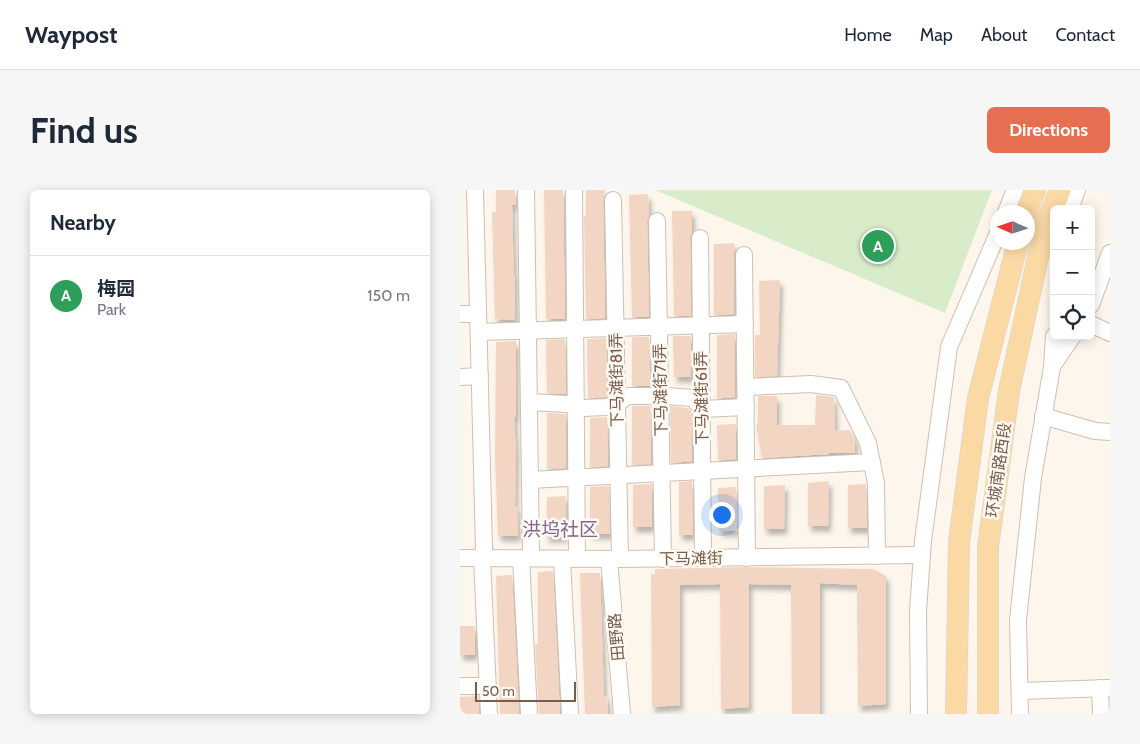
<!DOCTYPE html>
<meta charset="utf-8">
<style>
:root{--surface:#fff;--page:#f6f6f7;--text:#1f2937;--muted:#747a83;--line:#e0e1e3;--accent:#e76f51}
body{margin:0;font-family:Cabin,"Noto Sans SC",sans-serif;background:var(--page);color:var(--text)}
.controls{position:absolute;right:15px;top:15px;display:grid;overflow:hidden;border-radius:8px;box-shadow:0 2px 12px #0003}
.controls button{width:45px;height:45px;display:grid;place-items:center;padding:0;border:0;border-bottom:1px solid var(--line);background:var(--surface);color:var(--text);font:25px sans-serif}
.compass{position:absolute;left:530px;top:15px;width:45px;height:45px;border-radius:50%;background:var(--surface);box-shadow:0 2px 12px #0003;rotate:273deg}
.scale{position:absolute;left:15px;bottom:12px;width:101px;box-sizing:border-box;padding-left:5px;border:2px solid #7a5c4d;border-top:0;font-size:14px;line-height:18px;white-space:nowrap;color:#7a5c4d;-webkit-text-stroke:4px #fffaf3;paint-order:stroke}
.you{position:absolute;left:261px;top:324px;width:18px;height:18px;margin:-12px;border:4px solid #fff;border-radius:50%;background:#1a73e8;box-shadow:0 0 0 8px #1a73e833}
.badge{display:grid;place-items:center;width:32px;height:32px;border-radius:50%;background:var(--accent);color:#fff;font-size:16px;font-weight:700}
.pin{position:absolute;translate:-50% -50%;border:2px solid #fff;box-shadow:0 1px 5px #0006}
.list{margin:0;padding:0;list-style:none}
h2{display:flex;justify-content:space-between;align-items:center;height:65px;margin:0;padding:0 20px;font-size:21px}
h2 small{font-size:16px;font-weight:400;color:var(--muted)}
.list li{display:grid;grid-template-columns:32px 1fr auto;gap:15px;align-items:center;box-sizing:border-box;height:80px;padding:0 20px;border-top:1px solid var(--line)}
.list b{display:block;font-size:19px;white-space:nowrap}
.list p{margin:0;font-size:16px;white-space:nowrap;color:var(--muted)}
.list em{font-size:16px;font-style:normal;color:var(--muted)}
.icon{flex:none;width:28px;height:28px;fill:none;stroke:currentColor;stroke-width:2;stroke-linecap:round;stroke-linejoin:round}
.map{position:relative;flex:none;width:650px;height:524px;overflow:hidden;border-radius:8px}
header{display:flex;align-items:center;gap:30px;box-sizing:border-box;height:70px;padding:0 25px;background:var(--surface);border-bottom:1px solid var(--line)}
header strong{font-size:24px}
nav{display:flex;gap:28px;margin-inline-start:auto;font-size:18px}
.intro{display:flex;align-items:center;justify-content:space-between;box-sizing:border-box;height:120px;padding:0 30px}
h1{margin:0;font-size:35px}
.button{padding:12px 22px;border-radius:8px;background:var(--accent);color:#fff;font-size:18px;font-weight:700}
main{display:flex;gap:30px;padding:0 30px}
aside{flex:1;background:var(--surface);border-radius:8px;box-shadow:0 2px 12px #0003}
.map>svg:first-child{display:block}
.green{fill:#d8ecc9}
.building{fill:#f3d5c3;filter:url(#shadow)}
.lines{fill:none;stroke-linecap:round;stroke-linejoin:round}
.minor-casing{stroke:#d1beb0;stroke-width:18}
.major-casing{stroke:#dad1cd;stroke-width:22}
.minor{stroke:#fff;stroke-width:16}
.major{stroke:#fbd9a5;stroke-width:21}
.labels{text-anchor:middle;stroke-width:5;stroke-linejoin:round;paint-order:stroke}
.street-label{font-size:16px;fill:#7a5c4d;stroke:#fffaf3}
.quarter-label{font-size:19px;fill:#846695;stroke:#fffaf3}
</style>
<header>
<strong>Waypost</strong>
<nav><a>Home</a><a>Map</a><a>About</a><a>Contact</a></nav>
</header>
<div class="intro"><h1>Find us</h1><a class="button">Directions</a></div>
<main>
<aside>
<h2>Nearby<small></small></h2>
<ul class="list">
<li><span class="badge" style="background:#2e9e5b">A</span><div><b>梅园</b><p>Park</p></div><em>150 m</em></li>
</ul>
</aside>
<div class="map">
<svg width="650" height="524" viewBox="0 0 650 524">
<defs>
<filter id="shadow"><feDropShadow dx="3" dy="5.5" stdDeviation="2.5" flood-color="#0004"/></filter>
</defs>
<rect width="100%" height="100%" fill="#fdf6ec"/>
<polygon class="green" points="195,0 532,0 485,123"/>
<g class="building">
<polygon points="36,0 55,0 56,15 52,15 53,55 54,85 55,85 55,130 35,129 32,22 36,22"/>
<polygon points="84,0 103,0 105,129 86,129"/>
<polygon points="126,0 145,0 143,10 145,128 126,129 124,26 126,26"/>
<polygon points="188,4 189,26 187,31 189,127 172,127 169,5"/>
<polygon points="212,21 232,21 232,42 230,48 231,126 214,126"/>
<polygon points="274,53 274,124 254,125 254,54"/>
<polygon points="320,90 317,186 295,187 295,145 300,145 299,91"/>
<polygon points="275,144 275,207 257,208 257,145"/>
<polygon points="213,146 231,146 231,187 214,187"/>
<polygon points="172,147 189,147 190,196 172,196"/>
<polygon points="146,148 147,207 129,208 128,207 127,149"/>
<polygon points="105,149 106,204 87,203 86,150"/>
<polygon points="56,151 56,227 54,227 56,265 55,316 57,316 58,346 38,346 35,266 36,152"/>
<polygon points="356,205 374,207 375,241 390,240 395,250 395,263 369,263 369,264 302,268 296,234 298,232 298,206 317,206 317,235 355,235"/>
<polygon points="172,216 190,216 191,274 172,275"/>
<polygon points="210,216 228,218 232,222 232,271 211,273"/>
<polygon points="87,223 106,224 106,278 87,279"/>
<polygon points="147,227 148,276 130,277 130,228"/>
<polygon points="276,234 276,269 258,270 257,235"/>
<polygon points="232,291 233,345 219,345 219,292"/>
<polygon points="369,291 368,336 348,336 348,293"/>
<polygon points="192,294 192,337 173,337 173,295"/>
<polygon points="406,294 407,338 388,338 388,295"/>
<polygon points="325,295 324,339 304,339 304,296"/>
<polygon points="149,296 150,344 130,344 130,297"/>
<polygon points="276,297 277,341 259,341 258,298"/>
<polygon points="106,306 105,347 86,347 87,307"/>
<polygon points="284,377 413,379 426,386 426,514 398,516 397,395 360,393 360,524 332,524 331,395 289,394 289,517 261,519 260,394 220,395 220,515 192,517 191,384 195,384 195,379"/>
<polygon points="93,381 100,524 79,524 75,454 78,454 78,382"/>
<polygon points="120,383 140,383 144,506 147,506 148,524 125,524"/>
<polygon points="52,385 59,524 40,524 36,386"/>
<rect x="0" y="436" width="15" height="29"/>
<polygon points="18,506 19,524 0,524 0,507"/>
</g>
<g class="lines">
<g class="minor-casing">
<g id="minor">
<polyline points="15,0 24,358 22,368 29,524"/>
<polyline points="66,0 71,368"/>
<polyline points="114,0 117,369"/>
<polyline points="153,10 160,369"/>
<polyline points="610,19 617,0"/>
<polyline points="546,22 555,0"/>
<polyline points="197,31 203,369"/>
<polyline points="240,48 243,368"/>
<polyline points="284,65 287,368"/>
<polyline points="631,115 650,63"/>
<polyline points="0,124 18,124"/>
<polyline points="631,134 650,143"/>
<polyline points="19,142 285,134"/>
<polyline points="593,175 613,146"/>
<polyline points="0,187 20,186"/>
<polyline points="286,197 351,194 381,198 408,253 416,293 417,366"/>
<polyline points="69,212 107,214 123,218 147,217 157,214 167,206 206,206 233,208 242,219 286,217"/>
<polyline points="583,226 635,241 650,242"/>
<polyline points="70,290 412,272"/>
<polyline points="0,368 160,369 462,365"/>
<polyline points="61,368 69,524"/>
<polyline points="102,369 110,524"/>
<polyline points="149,369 162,524"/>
<polyline points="0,496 28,496"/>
<polyline points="640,498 641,524"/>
<polyline points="560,501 650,498"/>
<polyline points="459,524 458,421 463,351 489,157 538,43"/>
<polyline points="560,524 558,430 573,288 592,177 594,146"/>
</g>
</g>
<g class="major-casing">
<g id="major">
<polyline points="567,22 575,0"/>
<polyline points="496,524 499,352 518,208 558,52"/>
<polyline points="528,524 528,357 549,201 584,39 600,0"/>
</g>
</g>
<use href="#minor" class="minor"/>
<use href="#major" class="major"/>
</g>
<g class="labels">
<g class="street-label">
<text transform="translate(156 190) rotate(-91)" y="6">下马滩街81弄</text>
<text transform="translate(200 200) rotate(-91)" y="6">下马滩街71弄</text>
<text transform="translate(241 208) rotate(-91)" y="6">下马滩街61弄</text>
<text transform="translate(538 280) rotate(-82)" y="6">环城南路西段</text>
<text transform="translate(231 368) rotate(-1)" y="6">下马滩街</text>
<text transform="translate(156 447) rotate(-95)" y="6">田野路</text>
</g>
<g class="quarter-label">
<text x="100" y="346">洪坞社区</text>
</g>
</g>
</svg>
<div class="controls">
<button>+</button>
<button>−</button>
<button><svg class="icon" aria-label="locate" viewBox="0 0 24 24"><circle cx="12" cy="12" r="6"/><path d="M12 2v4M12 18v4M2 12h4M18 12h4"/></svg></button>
</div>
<svg class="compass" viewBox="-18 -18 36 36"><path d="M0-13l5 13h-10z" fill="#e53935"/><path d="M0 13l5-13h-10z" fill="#747a83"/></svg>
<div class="scale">50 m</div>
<div class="you"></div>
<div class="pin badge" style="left:418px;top:56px;background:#2e9e5b">A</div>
</div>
</main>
